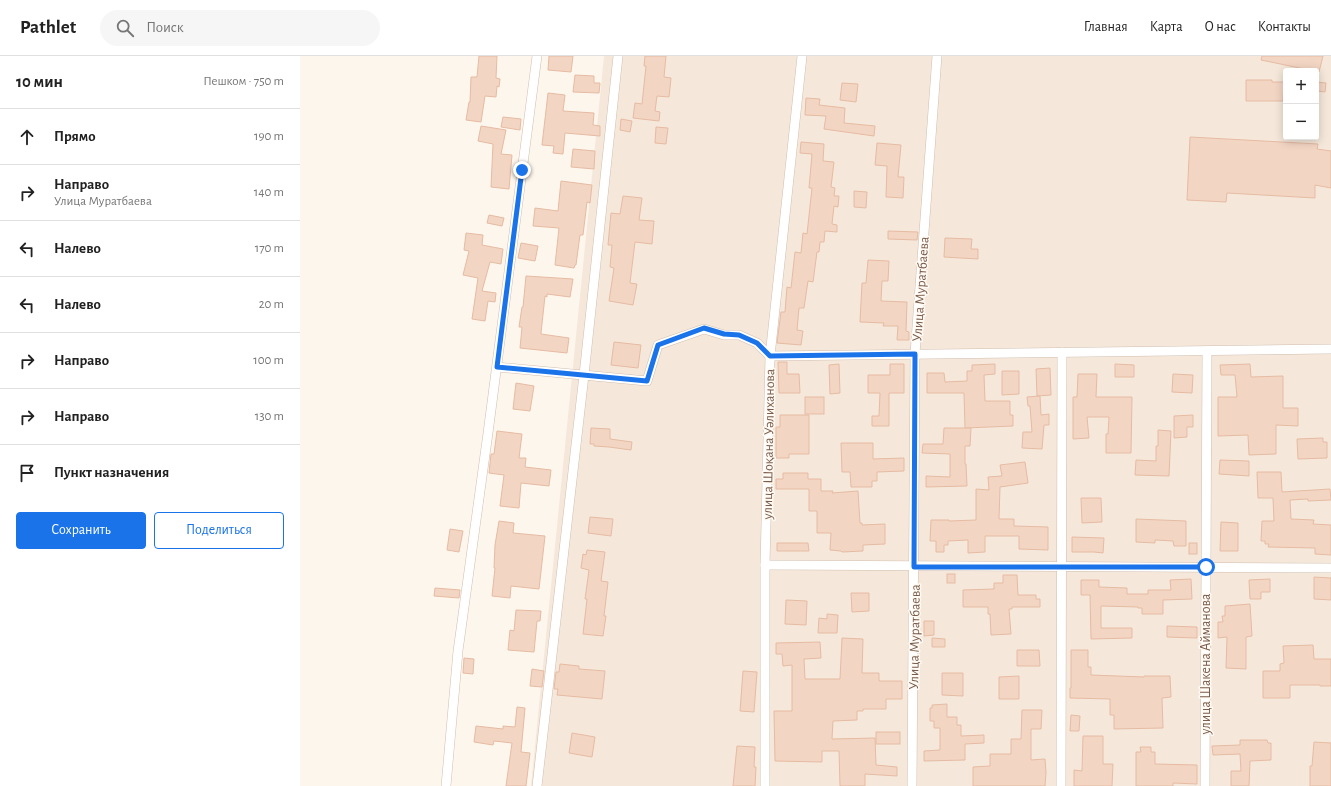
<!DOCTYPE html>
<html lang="ru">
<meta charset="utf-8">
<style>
:root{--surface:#fff;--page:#f6f6f6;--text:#222;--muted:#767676;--line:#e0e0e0;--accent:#1a73e8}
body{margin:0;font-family:"Alegreya Sans",sans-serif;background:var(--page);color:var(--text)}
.controls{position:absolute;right:12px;top:12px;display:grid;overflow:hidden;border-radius:4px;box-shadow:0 2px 10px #0003}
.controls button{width:36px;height:36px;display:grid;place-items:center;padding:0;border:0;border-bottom:1px solid var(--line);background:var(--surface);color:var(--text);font:20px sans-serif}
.stop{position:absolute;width:12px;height:12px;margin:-9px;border:3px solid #1a73e8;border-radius:50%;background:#fff}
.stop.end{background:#1a73e8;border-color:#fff;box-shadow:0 1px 4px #0008}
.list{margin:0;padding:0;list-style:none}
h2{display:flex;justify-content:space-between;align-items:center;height:52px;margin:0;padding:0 16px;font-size:17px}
h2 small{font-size:13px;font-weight:400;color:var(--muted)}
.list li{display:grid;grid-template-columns:26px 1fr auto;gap:12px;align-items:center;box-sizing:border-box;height:56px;padding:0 16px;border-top:1px solid var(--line)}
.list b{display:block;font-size:15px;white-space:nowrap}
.list p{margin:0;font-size:13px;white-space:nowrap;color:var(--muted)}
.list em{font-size:13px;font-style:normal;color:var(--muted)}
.actions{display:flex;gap:8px;padding:12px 16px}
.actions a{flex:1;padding:9px 0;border:1px solid var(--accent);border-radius:4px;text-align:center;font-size:14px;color:var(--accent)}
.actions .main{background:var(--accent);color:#fff}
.icon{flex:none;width:22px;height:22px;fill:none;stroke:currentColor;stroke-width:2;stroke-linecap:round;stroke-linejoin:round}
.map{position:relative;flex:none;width:1031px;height:730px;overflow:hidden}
header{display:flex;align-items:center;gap:24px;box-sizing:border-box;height:56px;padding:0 20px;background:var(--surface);border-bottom:1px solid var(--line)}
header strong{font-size:19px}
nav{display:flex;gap:22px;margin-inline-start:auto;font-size:14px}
.search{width:280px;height:36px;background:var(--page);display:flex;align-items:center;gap:10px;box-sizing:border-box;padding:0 14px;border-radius:22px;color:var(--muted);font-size:15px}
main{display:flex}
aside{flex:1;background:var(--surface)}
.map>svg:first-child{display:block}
.residential{fill:#f5e8da;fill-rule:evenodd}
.building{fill:#f3d5c3;stroke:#e6bba3}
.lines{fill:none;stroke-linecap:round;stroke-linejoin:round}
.minor-casing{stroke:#d1beb0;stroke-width:10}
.minor{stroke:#fff;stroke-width:9}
.route{stroke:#1a73e8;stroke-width:5}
.labels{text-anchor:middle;stroke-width:3;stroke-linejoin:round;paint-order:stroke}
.street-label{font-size:14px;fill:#7a5c4d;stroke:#fffaf3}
</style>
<header>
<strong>Pathlet</strong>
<div class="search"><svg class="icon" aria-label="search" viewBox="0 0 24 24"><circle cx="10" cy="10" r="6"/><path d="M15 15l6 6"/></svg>Поиск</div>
<nav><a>Главная</a><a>Карта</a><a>О нас</a><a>Контакты</a></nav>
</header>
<main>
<aside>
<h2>10 мин<small>Пешком · 750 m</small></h2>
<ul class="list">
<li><svg class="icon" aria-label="ahead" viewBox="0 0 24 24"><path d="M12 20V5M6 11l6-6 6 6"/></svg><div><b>Прямо</b></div><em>190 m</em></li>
<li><svg class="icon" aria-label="right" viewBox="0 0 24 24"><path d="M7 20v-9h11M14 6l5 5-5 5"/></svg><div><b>Направо</b><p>Улица Муратбаева</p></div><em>140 m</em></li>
<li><svg class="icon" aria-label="left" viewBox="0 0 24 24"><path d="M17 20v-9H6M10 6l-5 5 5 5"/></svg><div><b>Налево</b></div><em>170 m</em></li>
<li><svg class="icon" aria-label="left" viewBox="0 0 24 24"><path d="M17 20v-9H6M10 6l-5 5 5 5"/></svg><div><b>Налево</b></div><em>20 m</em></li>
<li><svg class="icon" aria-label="right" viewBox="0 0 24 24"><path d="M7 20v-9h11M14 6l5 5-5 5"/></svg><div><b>Направо</b></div><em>100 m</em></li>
<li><svg class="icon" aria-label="right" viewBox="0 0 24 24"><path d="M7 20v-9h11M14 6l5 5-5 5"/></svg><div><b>Направо</b></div><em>130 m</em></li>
<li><svg class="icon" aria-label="arrive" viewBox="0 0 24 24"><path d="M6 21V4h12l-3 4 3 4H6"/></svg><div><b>Пункт назначения</b></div></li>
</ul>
<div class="actions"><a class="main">Сохранить</a><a>Поделиться</a></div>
</aside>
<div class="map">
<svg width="1031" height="730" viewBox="0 0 1031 730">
<rect width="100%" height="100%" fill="#fdf6ec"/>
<path class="residential" d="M304,0H1031V730H231ZM986,15H1016V81H986Z"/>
<g class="building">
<polygon points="179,0 197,0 196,22 200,23 199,31 197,30 196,41 185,40 181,66 166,64 169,46 170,46 171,21 177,21"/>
<polygon points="249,0 273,0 271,16 248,14"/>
<polygon points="345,0 366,0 364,21 371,22 369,41 357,40 355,55 360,56 359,65 333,62 335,47 342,48 346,10 344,10"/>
<polygon points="962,0 1023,0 1019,16 961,4"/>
<polygon points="275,19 294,20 294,27 300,27 299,37 273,36"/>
<polygon points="946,24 972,24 972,26 984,26 983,45 946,45"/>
<polygon points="1016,26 1026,27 1025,36 1016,35"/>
<polygon points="542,27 558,28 556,46 540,44"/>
<polygon points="248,37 265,39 263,55 294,57 293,69 300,70 300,80 265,77 263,98 253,97 254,90 242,89"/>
<polygon points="506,42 520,43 519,49 545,52 544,67 575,70 574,80 524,73 526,60 505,59"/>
<polygon points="203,61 221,63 220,74 201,71"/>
<polygon points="321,63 332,65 330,76 320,74"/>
<polygon points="181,70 206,74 201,98 212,99 209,133 191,131 193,88 178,85"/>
<polygon points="356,71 368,72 366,88 355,87"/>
<polygon points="890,81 1018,88 1017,93 1031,95 1031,132 1015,129 1015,142 927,137 926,146 887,144"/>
<polygon points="501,86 524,88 523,105 534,106 531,131 535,132 534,140 539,140 538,151 534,150 532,168 537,169 537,176 525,175 524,186 520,186 519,196 517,196 513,226 508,225 504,252 499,252 497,274 503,275 501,289 477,287 481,256 485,256 487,231 491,232 495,196 501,197 503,177 507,178 512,132 509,132 512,98 500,97"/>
<polygon points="577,87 601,89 598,121 604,121 603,142 586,141 587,110 575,109"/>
<polygon points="273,93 295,95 294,113 271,111"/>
<polygon points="261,125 292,129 290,147 287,146 283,179 280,179 276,209 275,209 274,212 255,209 259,172 233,170 235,152 258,155"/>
<polygon points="554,135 567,136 566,152 554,151"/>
<polygon points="323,140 342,142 339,164 354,165 352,188 335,186 330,227 337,228 333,249 309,245 314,212 310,211 312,189 308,189 311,157 320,158"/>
<polygon points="189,159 204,162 202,170 187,167"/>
<polygon points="588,175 618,176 617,184 588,183"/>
<polygon points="166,177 183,179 182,189 203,193 201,208 190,206 182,235 196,237 195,246 188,245 185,265 172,263 178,222 163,219 169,195 164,194"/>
<polygon points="645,182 672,183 671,193 678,193 678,203 644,201"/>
<polygon points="221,187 238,190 235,205 218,202"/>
<polygon points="568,204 589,205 588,225 582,225 581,245 607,246 606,275 609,276 609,284 597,284 598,270 583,270 584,267 560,266 562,227 566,227"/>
<polygon points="226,220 273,223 270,241 247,238 247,241 245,240 241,277 241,278 269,282 267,297 220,292 222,271 219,271 222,251 223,251"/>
<polygon points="314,286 341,289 338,312 311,309"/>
<polygon points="478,306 487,306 487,318 499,318 500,337 479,337"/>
<polygon points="539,308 540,337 530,338 529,309"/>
<polygon points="590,308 604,308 604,337 589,337 589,370 572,370 572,360 579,360 580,337 568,337 568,319 590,319"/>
<polygon points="695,308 695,318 684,319 685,345 710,345 710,359 713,359 713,370 665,372 664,337 627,337 627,317 644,317 645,326 667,325 667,315 672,315 672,309"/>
<polygon points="815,308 834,309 834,321 815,321"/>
<polygon points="950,308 951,321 983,320 983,352 998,352 998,370 976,369 976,398 949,399 948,379 918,380 918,341 937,341 935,319 921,319 920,309"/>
<polygon points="750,312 751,339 737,340 736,313"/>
<polygon points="702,315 719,315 719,338 702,339"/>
<polygon points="778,318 797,318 796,341 832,341 831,397 806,397 806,378 808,378 809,361 787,361 789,382 773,383 773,341 777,341"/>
<polygon points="873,318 893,319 892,337 872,336"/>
<polygon points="216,327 234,330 230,355 213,353"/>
<polygon points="740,340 741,359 749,358 749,369 744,369 742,393 722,392 723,376 732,376 730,350 728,350 727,341"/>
<rect x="505" y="341" width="19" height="17"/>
<polygon points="480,359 509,359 509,398 489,398 489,402 476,402 476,371 480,371"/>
<polygon points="893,359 893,371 887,371 887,381 874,382 874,360"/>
<polygon points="291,372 310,373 310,383 332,386 331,394 309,391 294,390 294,388 290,388"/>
<polygon points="644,372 671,372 670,390 665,390 665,408 666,408 667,430 626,431 626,420 650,421 650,398 622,397 623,388 643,388"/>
<polygon points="858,374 871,375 869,420 835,419 836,404 856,405 856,390 858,390"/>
<polygon points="197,375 222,378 219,402 226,402 225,411 251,414 249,430 221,427 219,452 200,450 204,419 189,417 191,398 194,398"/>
<polygon points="1023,382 1023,386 1027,386 1027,402 998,403 997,383"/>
<polygon points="541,387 573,387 573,403 604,402 604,415 577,416 577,425 572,425 572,431 551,431 550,416 542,416"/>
<polygon points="920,404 949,405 949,420 919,418"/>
<polygon points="725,406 728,427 700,431 699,463 714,463 714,470 748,471 748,494 719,493 719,480 685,480 685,496 668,497 668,484 648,485 648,489 644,489 644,496 636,496 636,485 630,485 631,464 649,464 649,465 676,464 676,433 689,434 688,421 702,420 700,409"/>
<polygon points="957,416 981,416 982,436 1030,433 1031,444 1008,445 1008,443 990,444 991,463 1014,464 1013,468 1031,469 1031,499 1015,498 1015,492 968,491 969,488 965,488 965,485 961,485 962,465 974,465 973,442 958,442"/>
<polygon points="483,417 508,417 508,423 521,423 521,435 533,435 532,437 558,435 560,467 562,467 562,469 585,468 585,488 563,489 563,495 542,496 541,495 530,494 531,477 517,477 517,455 509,455 509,433 476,433 476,423 483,423"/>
<polygon points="781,442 801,442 802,466 782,467"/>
<polygon points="290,461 313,463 311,480 288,477"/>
<polygon points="836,463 886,465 886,490 874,490 873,485 855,484 855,487 836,486"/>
<polygon points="199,465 214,467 213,477 245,480 239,533 211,530 210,542 192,540 195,512 194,512 195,489"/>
<polygon points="921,466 938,467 938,495 920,495"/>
<polygon points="150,473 163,475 159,496 147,494"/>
<polygon points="772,481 804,482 803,497 794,496 772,496"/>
<polygon points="477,487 508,487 509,495 477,495"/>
<rect x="889" y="487" width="8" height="11"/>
<polygon points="287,494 305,496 301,525 308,526 304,560 306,560 303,580 283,578 287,543 285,543 289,514 281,512 283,498 286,499"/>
<rect x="647" y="518" width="8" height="9"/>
<polygon points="703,519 717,519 718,539 736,539 736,543 740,543 740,551 712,551 712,553 709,553 711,578 691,579 690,558 688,558 688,551 663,551 663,534 694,533 694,527 703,527"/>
<polygon points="1014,521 1031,522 1031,544 1014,543"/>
<polygon points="891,523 892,543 863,544 863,558 842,558 842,552 838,552 838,551 801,550 801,572 832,572 832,582 791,583 790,539 781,539 781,524 799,524 799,531 827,532 827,538 848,538 848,534 871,534 870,524"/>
<polygon points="970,523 970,536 961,536 961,543 950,543 949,524"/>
<polygon points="135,532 160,534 159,542 134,540"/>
<polygon points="551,537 569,537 569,555 552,556"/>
<polygon points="486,544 507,545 506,569 485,568"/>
<polygon points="950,548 952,580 946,581 946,613 926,612 927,581 918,582 918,566 923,566 922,560 925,560 925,550"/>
<polygon points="216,554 241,555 240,565 237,565 234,596 208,594 210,574 214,575"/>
<polygon points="527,558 538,559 537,577 518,577 519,562 527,563"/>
<polygon points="624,565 634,565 634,579 624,580"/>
<polygon points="867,570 897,571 897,582 867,581"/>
<polygon points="542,582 563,583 562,617 579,617 579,625 602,625 602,643 586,643 586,653 563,653 563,655 557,655 557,664 533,665 532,683 575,682 576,709 597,711 597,720 565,718 565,730 540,730 539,695 522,695 522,706 475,705 474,655 492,655 492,609 483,610 482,598 476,598 476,587 520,586 521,602 504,603 505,623 540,623"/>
<polygon points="632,582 645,583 645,591 632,591"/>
<polygon points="1013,589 1014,603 1031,603 1031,630 1020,630 1020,629 990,629 990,642 963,642 963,615 980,615 980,608 984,607 983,590"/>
<polygon points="717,594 739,594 740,610 717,610"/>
<polygon points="771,594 788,594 788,611 791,611 791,619 844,621 844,620 870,620 871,641 862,642 863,672 814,673 814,659 810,659 810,643 770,642 770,632 771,632"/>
<polygon points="164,602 174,603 173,618 163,617"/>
<polygon points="260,608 279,610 279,613 305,615 302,643 257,639 258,633 254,633 256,616 259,616"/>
<polygon points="232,613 244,615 242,631 230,630"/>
<polygon points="443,615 457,616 454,656 440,655"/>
<polygon points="642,617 663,617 663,640 642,639"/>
<polygon points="719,620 719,643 699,643 699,621"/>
<polygon points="647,648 647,661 657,661 657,669 661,669 661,680 684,679 684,687 665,688 665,704 624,705 624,695 640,694 640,672 634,672 634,665 630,665 630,652 632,652 632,649"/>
<polygon points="217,651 225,652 221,696 230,697 226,730 206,730 212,687 194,685 193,689 174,686 176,670 203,673 203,670 215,671"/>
<polygon points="722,654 742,654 741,673 731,673 731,704 745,703 746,717 745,730 673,730 673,711 690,710 690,698 711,698 711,683 721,683"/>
<polygon points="771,659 780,660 779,675 770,675"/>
<rect x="576" y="676" width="24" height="12"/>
<polygon points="272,677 295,681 292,701 269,697"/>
<polygon points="783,680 803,680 803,708 813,708 812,730 774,730 774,714 782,715"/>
<polygon points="940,684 967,684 968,687 971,687 971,704 950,705 949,730 931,730 931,715 941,715 940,698 913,699 912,690 940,689"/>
<polygon points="1014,686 1031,687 1031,730 1010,730 1010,710 1012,710"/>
<polygon points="437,690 455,691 454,711 456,711 455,730 433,730"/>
<polygon points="840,691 851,691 851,696 855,696 855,708 897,709 897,728 873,727 873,730 836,730 836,696 841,696"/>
</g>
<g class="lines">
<g class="minor-casing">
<g id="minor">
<polyline points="197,311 347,325 358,289 404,273 424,279 439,279 457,287 470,300 1031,293"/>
<polyline points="465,509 1031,512"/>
<polyline points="146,730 158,595 188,377 237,0"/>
<polyline points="237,730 284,319 318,0"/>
<polyline points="465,730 465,509 470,300 502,0"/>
<polyline points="612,730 615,298 637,0"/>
<polyline points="761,730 762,296"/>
<polyline points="905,730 907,295"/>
</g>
</g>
<use href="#minor" class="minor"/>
</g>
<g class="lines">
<polyline class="route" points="222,114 197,311 347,325 358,289 404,272 424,278 439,279 457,287 470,300 615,298 614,511 906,511"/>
</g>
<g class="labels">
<g class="street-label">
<text transform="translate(620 233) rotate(-86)" y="5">Улица Муратбаева</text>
<text transform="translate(468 388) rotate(-89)" y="5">улица Шоқана Уәлиханова</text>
<text transform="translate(614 581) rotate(-89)" y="5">Улица Муратбаева</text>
<text transform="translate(905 608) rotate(-90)" y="5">улица Шакена Айманова</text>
</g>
</g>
</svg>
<div class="controls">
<button>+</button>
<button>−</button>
</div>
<div class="stop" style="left:906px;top:511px"></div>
<div class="stop end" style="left:222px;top:114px"></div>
</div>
</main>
